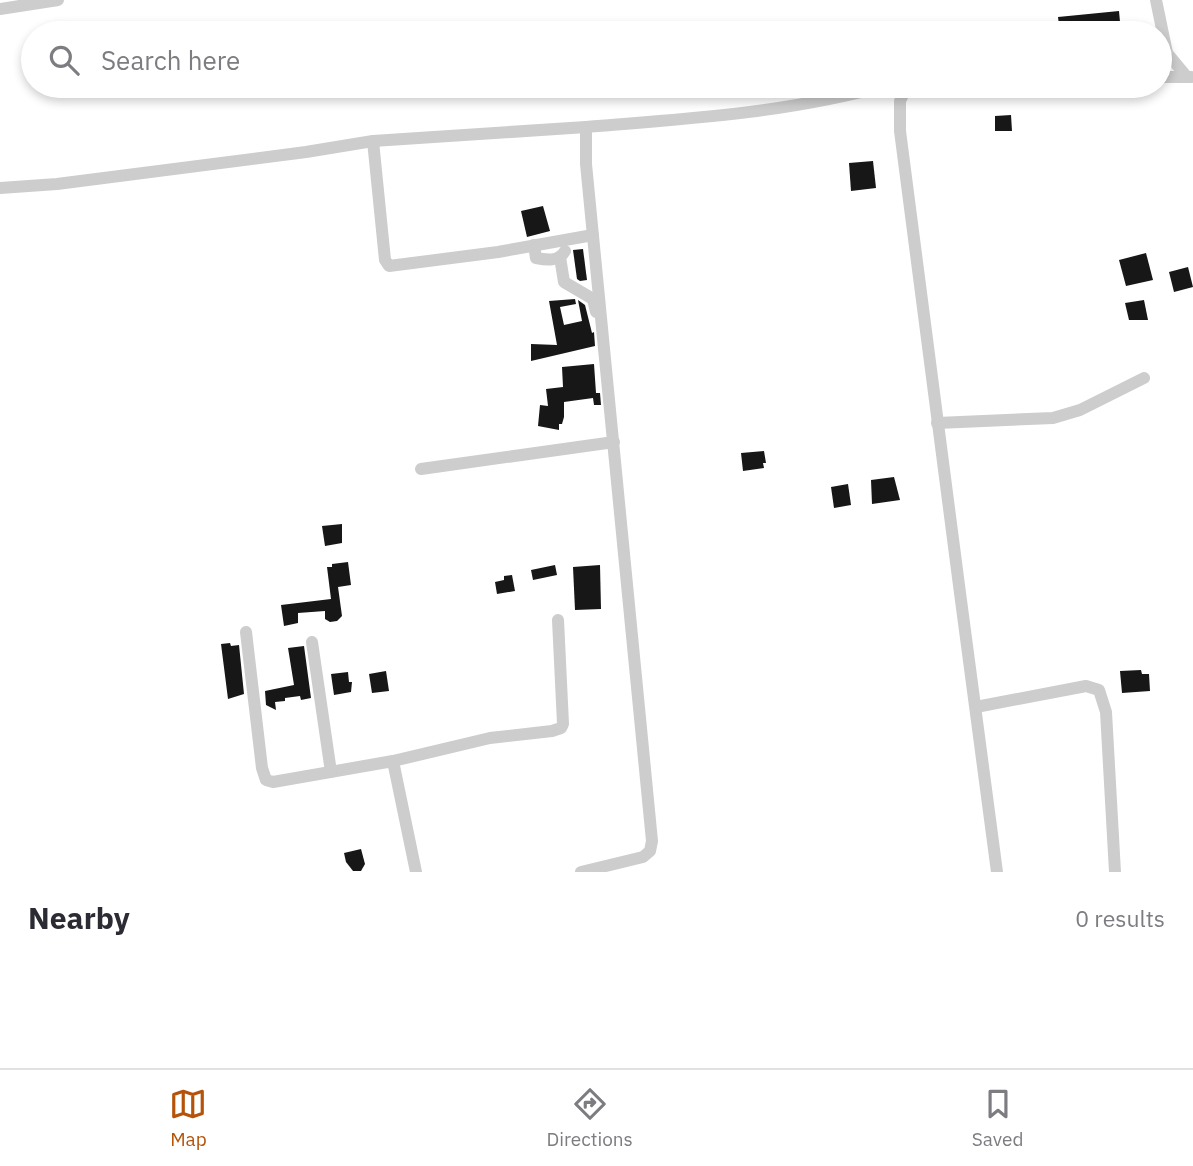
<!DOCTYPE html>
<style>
:root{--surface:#fff;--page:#f2f2f3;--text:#2b2b33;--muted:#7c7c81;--line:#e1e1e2;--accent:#b45309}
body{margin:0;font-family:"IBM Plex Sans",sans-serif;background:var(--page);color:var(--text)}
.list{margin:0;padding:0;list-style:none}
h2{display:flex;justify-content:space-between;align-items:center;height:91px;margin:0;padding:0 28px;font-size:30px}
h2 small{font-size:23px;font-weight:400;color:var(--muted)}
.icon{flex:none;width:38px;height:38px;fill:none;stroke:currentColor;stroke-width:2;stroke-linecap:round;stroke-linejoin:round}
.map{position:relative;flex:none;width:1193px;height:872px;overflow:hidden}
.search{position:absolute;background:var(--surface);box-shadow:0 4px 10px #0003;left:21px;right:21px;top:21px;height:77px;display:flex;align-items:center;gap:18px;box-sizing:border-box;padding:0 24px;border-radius:38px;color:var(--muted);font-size:26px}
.sheet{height:196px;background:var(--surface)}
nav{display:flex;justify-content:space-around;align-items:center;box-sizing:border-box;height:98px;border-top:2px solid var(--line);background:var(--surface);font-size:19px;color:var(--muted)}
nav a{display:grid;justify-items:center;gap:4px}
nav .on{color:var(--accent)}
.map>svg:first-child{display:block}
.building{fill:#171717}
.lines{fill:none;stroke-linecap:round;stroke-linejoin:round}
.minor{stroke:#cdcdcd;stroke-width:12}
</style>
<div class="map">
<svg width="1193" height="872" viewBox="0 0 1193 872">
<rect width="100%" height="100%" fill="#fff"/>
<g class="building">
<polygon points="1119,11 1121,33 1060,33 1058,17"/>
<polygon points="1011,115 1012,131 995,131 995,116"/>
<polygon points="873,161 876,188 851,191 849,163"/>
<polygon points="543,206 550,231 527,237 521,211"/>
<polygon points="583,249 587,280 580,281 577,279 573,250"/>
<polygon points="1146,253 1153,280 1126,286 1119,260"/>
<polygon points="1188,267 1193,287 1174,292 1169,272"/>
<polygon points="575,299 576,304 560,307 564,325 582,321 578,300 585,305 592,333 594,332 595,346 531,361 531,344 557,345 549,301"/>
<polygon points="1144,300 1148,320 1129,320 1125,303"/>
<polygon points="594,364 596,393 600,393 601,405 594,405 593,398 564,402 564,417 562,424 559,424 559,430 538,426 540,405 548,406 546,389 563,387 562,367"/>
<polygon points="764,451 766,463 763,463 764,468 743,471 741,453"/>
<polygon points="894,477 900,500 872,504 871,480"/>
<polygon points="848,484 851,505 834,508 831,487"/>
<polygon points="342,524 342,543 325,546 322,526"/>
<polygon points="348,562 351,585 338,587 342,616 337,621 330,622 325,619 325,611 298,613 298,623 284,626 281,605 331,599 327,567 332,567 332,564"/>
<polygon points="555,565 557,575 533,580 531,570"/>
<polygon points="600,565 601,609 575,610 573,567"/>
<polygon points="512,575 515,591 497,594 495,582 504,580 504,576"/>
<polygon points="230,643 231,646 239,645 244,694 228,699 221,644"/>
<polygon points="304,646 311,698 301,700 300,696 285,698 285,701 275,702 276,710 266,705 265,691 294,685 288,648"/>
<polygon points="1141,670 1142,674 1149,674 1150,691 1122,693 1120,671"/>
<polygon points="386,671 389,691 372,693 369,674"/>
<polygon points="348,672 349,682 352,682 351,692 334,695 331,674"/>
<polygon points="361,849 365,864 361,871 353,871 346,862 344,853"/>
</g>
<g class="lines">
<g class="minor">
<polyline points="1156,0 1167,53 1187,77"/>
<polyline points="0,9 58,0"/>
<polyline points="1160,77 1191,77"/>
<path d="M907,86L900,101V131C930,378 965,625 997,872"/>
<polyline points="373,141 385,260 389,266 498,252 593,235"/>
<polyline points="0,188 57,184 306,152 373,141 586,127"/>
<path d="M534,245L536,258C546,260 559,262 565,251"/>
<polyline points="560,257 564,282 593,299 596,312"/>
<polyline points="937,423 1053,418 1080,410 1144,378"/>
<polyline points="421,469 614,442"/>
<polyline points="246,632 262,768 266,780 273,782 393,761 416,872"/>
<polyline points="312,642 331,772"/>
<polyline points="976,707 1086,686 1099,690 1106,712 1115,872"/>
<polyline points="393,761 490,738 552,731 561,728 563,724 558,620"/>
<path d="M581,872L643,857L650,851L652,841L586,164V127C685,119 787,113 884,86"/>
</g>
</g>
</svg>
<div class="search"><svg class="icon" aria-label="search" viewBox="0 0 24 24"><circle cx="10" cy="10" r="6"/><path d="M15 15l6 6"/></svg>Search here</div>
</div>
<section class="sheet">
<h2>Nearby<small>0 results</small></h2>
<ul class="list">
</ul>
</section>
<nav>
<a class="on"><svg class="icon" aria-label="map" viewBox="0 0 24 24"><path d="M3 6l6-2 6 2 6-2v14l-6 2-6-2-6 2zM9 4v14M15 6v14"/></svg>Map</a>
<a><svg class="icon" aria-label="directions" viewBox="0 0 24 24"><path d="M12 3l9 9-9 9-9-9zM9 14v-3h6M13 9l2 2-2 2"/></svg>Directions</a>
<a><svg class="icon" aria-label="saved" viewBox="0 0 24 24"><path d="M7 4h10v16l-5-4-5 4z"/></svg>Saved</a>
</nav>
